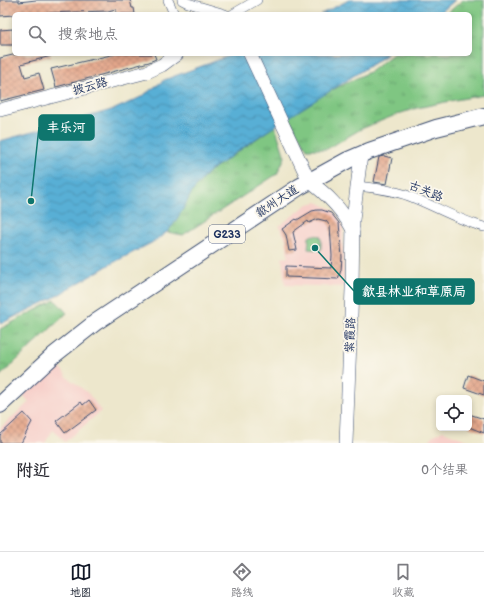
<!DOCTYPE html>
<html lang="zh">
<meta charset="utf-8">
<style>
:root{--surface:#fff;--page:#f7f7f7;--text:#2b2b33;--muted:#7c7c81;--line:#e1e1e2;--accent:#111827}
body{margin:0;font-family:"Balsamiq Sans","LXGW WenKai TC",sans-serif;background:var(--page);color:var(--text)}
.controls{position:absolute;right:12px;bottom:12px;display:grid;overflow:hidden;border-radius:6px;box-shadow:0 2px 6px #0003}
.controls button{width:36px;height:36px;display:grid;place-items:center;padding:0;border:0;border-bottom:1px solid var(--line);background:var(--surface);color:var(--text);font:20px sans-serif}
.list{margin:0;padding:0;list-style:none}
h2{display:flex;justify-content:space-between;align-items:center;height:52px;margin:0;padding:0 16px;font-size:17px}
h2 small{font-size:13px;font-weight:400;color:var(--muted)}
.icon{flex:none;width:22px;height:22px;fill:none;stroke:currentColor;stroke-width:2;stroke-linecap:round;stroke-linejoin:round}
.map{position:relative;flex:none;width:484px;height:443px;overflow:hidden}
.search{position:absolute;background:var(--surface);box-shadow:0 2px 6px #0003;left:12px;right:12px;top:12px;height:44px;display:flex;align-items:center;gap:10px;box-sizing:border-box;padding:0 14px;border-radius:6px;color:var(--muted);font-size:15px}
.sheet{height:108px;background:var(--surface)}
nav{display:flex;justify-content:space-around;align-items:center;box-sizing:border-box;height:56px;border-top:1px solid var(--line);background:var(--surface);font-size:11px;color:var(--muted)}
nav a{display:grid;justify-items:center;gap:2px}
nav .on{color:var(--accent)}
.map>svg:first-child{display:block}
.built{fill:#f7d0ca}
.grass{fill:url(#grass-tufts);stroke:#4d7a70}
.water{fill:url(#water-waves);stroke:#3a6f9a}
.building{fill:url(#building-cross-hatch)}
.lines{fill:none;stroke-linecap:round;stroke-linejoin:round}
.street-casing{stroke:#3a4b6e;stroke-width:10}
.secondary-casing{stroke:#3a4b6e;stroke-width:14}
.highway-casing{stroke:#3a4b6e;stroke-width:18}
.street{stroke:#fff;stroke-width:9}
.secondary{stroke:#fff;stroke-width:13}
.highway{stroke:#fff;stroke-width:16}
.labels{text-anchor:middle;stroke-width:3.5;stroke-linejoin:round;paint-order:stroke}
.shield{fill:#fbf7ec;stroke:#5e6b89;stroke-width:1}
.shield-label{font-size:11px;font-weight:bold;fill:#1b2f5e}
.street-label{font-size:12px;fill:#1b2f5e;stroke:#fbf7ec}
.leader{fill:none;stroke:#0f766e;stroke-width:1.5}
.callout-dot{fill:#0f766e;stroke:#fbf7ec;stroke-width:1.5}
.callout{fill:#0f766e;stroke:#0f766e;stroke-width:1.5}
.callout-label{font-size:13px;text-anchor:middle;font-weight:bold;fill:#fff}
</style>
<div class="map">
<svg width="484" height="443" viewBox="0 0 484 443">
<defs>
<pattern id="grass-tufts" width="24" height="20" patternUnits="userSpaceOnUse"><rect width="24" height="20" fill="#7fc682"/><path d="M3 7l-1-3M5 7V3M7 7l1-3M15 17l-1-3M17 17v-4M19 17l1-3" fill="none" stroke="#67a16e"/></pattern>
<pattern id="water-waves" width="16" height="10" patternUnits="userSpaceOnUse"><rect width="16" height="10" fill="#59afd5"/><path d="M0 5q4-4 8 0t8 0" fill="none" stroke="#498fb0"/></pattern>
<pattern id="building-cross-hatch" width="8" height="8" patternUnits="userSpaceOnUse"><rect width="8" height="8" fill="#e5a88c"/><path d="M0 0l8 8M0 8l8-8" fill="none" stroke="#b98976"/></pattern>
</defs>
<rect width="100%" height="100%" fill="#fbf7ec"/>
<filter id="ink" filterUnits="userSpaceOnUse"><feTurbulence type="fractalNoise" baseFrequency=".025" numOctaves="2"/><feDisplacementMap in="SourceGraphic" scale="8" xChannelSelector="R" yChannelSelector="G"/><feConvolveMatrix kernelMatrix="1 2 1 2 8 2 1 2 1" color-interpolation-filters="sRGB"/></filter>
<filter id="wash" filterUnits="userSpaceOnUse"><feTurbulence type="fractalNoise" baseFrequency=".012" numOctaves="4" result="noise"/><feDisplacementMap in="SourceGraphic" scale="16" xChannelSelector="R" yChannelSelector="G"/><feGaussianBlur stdDeviation="0.9" result="paint"/><feColorMatrix in="noise" values="0 0 0 0 0 0 0 0 0 0 0 0 0 0 0 0 0 1.4 0 .05"/><feComposite in="paint" operator="in"/></filter>
<g filter="url(#wash)">
<rect width="100%" height="100%" fill="#ede7cc"/>
<g class="built">
<polygon points="317,202 328,207 333,210 343,225 344,287 285,285 282,258 288,257 286,239 279,226 308,204"/>
<polygon points="57,363 67,377 88,393 101,411 65,442 53,430 45,443 0,443 0,428 29,402 23,395"/>
<polygon points="443,431 475,443 429,443 432,436"/>
</g>
<g class="grass">
<polygon points="463,0 484,0 484,95 455,100 417,108 398,114 361,129 327,149 307,149 285,113 371,71 393,54 470,54 470,14 446,14"/>
<polygon points="275,126 285,157 277,174 183,235 167,232 178,217 192,192 207,173"/>
<polygon points="313,235 320,236 321,239 321,250 308,249 309,237"/>
<polygon points="55,300 67,313 0,376 0,329"/>
</g>
<g class="water">
<polygon points="349,0 455,0 439,14 321,14"/>
<polygon points="234,54 388,54 261,135 207,173 192,192 183,209 173,225 167,232 155,241 109,265 55,297 0,324 0,141 115,109 141,97 164,80"/>
</g>
<g id="blocks">
<g class="building">
<polygon points="0,0 19,0 19,2 36,0 130,0 132,8 134,8 135,14 116,14 116,9 108,11 14,14 14,15 0,16"/>
<polygon points="13,29 13,45 0,45 0,30"/>
<polygon points="17,54 51,54 51,56 21,64 25,77 39,73 44,90 0,101 0,58"/>
<polygon points="115,54 154,54 156,59 149,62 56,87 51,69"/>
<polygon points="384,156 392,158 387,184 374,182 379,157"/>
<polygon points="317,210 322,210 331,213 339,223 342,257 341,270 338,279 286,277 286,266 331,268 332,256 330,226 326,221 318,219 309,223 308,221 293,232 297,250 289,251 286,235 282,229 296,219 297,220 312,211"/>
<polygon points="468,375 484,381 484,395 464,388"/>
<polygon points="89,400 96,410 65,433 56,421 81,402 83,405"/>
<polygon points="24,413 32,422 21,443 0,443 0,435"/>
<polygon points="469,414 484,419 484,433 469,427"/>
</g>
</g>
</g>
<g filter="url(#ink)">
<use href="#blocks" fill-opacity="0" stroke="#3a4b6e" stroke-width="1"/>
<g class="lines">
<g class="street-casing">
<g id="street">
<polyline points="168,0 174,14"/>
<polyline points="182,0 188,3 225,14"/>
<polyline points="233,14 257,0"/>
<path d="M357,186C375,188 393,190 409,196C435,206 458,220 484,227"/>
</g>
</g>
<g class="secondary-casing">
<g id="secondary">
<path d="M250,54L309,181C328,195 342,209 353,230"/>
<polyline points="0,110 147,72 162,65 177,54"/>
<polyline points="346,443 352,289 353,220 361,155"/>
</g>
</g>
<g class="highway-casing">
<polyline id="highway" points="0,405 54,355 96,322 299,187 348,160 369,151 436,128 484,116"/>
</g>
<use href="#street" class="street"/>
<use href="#secondary" class="secondary"/>
<use href="#highway" class="highway"/>
</g>
</g>
<g class="labels">
<rect class="shield" x="209" y="225" width="36" height="18" rx="3"/>
<g class="shield-label">
<text x="227" y="238">G233</text>
</g>
<g class="street-label">
<text transform="translate(90 86) rotate(-15)" y="4">披云路</text>
<text transform="translate(426 191) rotate(22)" y="4">古关路</text>
<text transform="translate(277 201) rotate(-33)" y="4">歙州大道</text>
<text transform="translate(350 335) rotate(-88)" y="4">紫霞路</text>
</g>
</g>
<path class="leader" d="M31 201L39 127M315 248L354 291"/>
<g class="callout-dot">
<circle cx="31" cy="201" r="4"/>
<circle cx="315" cy="248" r="4"/>
</g>
<g class="callout">
<rect x="39" y="115" width="55" height="25" rx="4"/>
<rect x="354" y="279" width="120" height="25" rx="4"/>
</g>
<g class="callout-label">
<text x="66" y="132">丰乐河</text>
<text x="414" y="296">歙县林业和草原局</text>
</g>
</svg>
<div class="controls">
<button><svg class="icon" aria-label="locate" viewBox="0 0 24 24"><circle cx="12" cy="12" r="6"/><path d="M12 2v4M12 18v4M2 12h4M18 12h4"/></svg></button>
</div>
<div class="search"><svg class="icon" aria-label="search" viewBox="0 0 24 24"><circle cx="10" cy="10" r="6"/><path d="M15 15l6 6"/></svg>搜索地点</div>
</div>
<section class="sheet">
<h2>附近<small>0个结果</small></h2>
<ul class="list">
</ul>
</section>
<nav>
<a class="on"><svg class="icon" aria-label="map" viewBox="0 0 24 24"><path d="M3 6l6-2 6 2 6-2v14l-6 2-6-2-6 2zM9 4v14M15 6v14"/></svg>地图</a>
<a><svg class="icon" aria-label="directions" viewBox="0 0 24 24"><path d="M12 3l9 9-9 9-9-9zM9 14v-3h6M13 9l2 2-2 2"/></svg>路线</a>
<a><svg class="icon" aria-label="saved" viewBox="0 0 24 24"><path d="M7 4h10v16l-5-4-5 4z"/></svg>收藏</a>
</nav>
